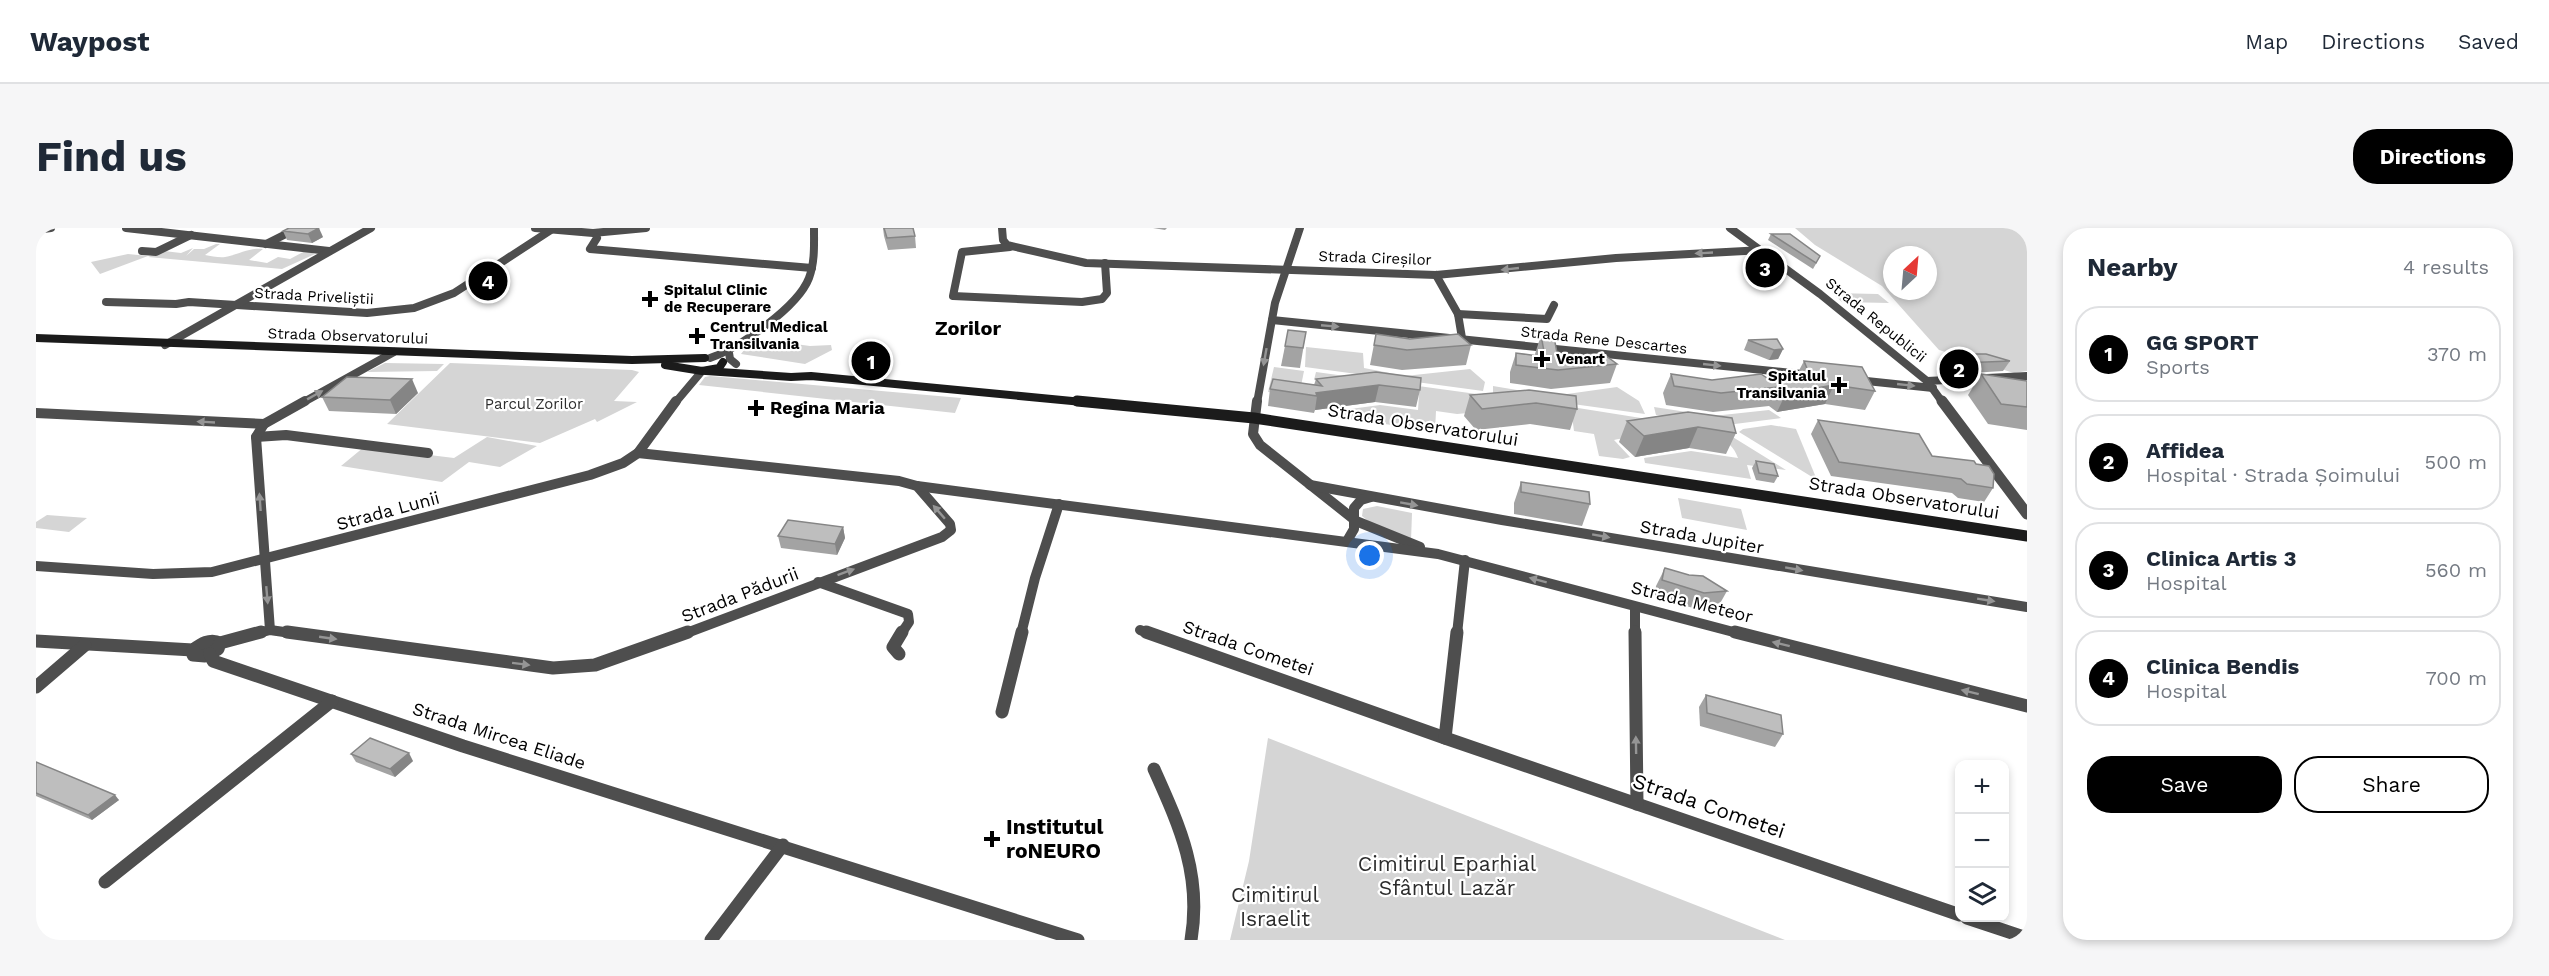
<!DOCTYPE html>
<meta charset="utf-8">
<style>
:root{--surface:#fff;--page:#f6f6f7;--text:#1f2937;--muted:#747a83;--line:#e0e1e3;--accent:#000}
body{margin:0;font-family:"Work Sans",sans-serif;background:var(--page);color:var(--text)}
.controls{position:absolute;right:18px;bottom:18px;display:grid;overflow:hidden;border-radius:12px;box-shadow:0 3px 9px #0003}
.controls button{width:54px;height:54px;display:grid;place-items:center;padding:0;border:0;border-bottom:2px solid var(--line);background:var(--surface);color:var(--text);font:30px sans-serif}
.compass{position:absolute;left:1847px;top:18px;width:54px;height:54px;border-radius:50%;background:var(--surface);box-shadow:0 3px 9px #0003;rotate:26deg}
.you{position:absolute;left:1334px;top:328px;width:21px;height:21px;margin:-15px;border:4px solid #fff;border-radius:50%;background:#1a73e8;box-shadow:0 0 0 9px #1a73e833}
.badge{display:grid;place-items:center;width:39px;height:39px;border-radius:50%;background:var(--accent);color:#fff;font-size:20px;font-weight:700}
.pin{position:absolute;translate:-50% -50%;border:3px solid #fff;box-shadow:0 2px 6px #0006}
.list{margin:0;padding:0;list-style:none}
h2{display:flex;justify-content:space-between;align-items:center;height:78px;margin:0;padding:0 24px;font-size:26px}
h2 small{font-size:20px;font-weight:400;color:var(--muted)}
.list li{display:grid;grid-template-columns:39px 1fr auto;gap:18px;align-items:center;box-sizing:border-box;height:96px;margin:0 12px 12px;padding:0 12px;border:2px solid var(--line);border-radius:24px}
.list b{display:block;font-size:22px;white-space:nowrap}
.list p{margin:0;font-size:20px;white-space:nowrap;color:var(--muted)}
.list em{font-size:20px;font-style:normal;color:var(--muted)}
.actions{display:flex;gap:12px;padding:18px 24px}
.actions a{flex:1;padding:14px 0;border:2px solid var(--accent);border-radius:24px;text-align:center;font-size:21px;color:var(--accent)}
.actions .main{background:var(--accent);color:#fff}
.icon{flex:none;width:33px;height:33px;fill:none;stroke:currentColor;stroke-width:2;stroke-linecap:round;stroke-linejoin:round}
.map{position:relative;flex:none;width:1991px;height:712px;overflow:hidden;border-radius:24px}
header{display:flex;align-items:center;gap:36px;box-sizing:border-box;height:84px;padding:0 30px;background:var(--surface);border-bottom:2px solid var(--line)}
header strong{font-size:28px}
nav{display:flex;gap:33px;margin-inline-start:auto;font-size:21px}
.intro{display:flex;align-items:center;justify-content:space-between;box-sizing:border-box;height:144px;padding:0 36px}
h1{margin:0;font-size:42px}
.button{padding:15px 27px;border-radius:24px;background:var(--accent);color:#fff;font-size:21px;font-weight:700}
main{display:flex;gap:36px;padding:0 36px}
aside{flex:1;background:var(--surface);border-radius:24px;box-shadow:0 3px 9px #0003}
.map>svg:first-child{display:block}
.green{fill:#d5d5d5;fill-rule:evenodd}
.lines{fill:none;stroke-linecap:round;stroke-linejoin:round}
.minor-far2{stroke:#4e4e4e;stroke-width:8}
.minor-far1{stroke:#4e4e4e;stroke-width:10}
.minor{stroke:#4e4e4e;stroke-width:13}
.tertiary-far1{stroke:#4e4e4e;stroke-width:8}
.tertiary{stroke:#4e4e4e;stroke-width:11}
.secondary-far1{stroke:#1b1b1b;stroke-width:8}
.secondary{stroke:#1b1b1b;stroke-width:11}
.wall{fill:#a3a3a3}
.shaded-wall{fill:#858585}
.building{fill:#bebebe;stroke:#858585;stroke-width:1.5}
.oneway{fill:#959595}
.poi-dot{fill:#000;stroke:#fff;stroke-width:2}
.labels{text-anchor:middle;stroke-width:4.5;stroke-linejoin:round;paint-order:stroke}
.far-street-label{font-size:15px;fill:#000;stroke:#fff}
.far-poi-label{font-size:15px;font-weight:bold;fill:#000;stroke:#fff;text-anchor:start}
.far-park-label{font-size:15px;fill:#2c2c2c;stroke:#fff}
.poi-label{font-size:18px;font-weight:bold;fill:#000;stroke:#fff;text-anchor:start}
.street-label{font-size:18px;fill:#000;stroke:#fff}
.far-district-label{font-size:20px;font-weight:bold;fill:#000;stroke:#fff}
.near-street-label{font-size:21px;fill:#000;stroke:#fff}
.near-poi-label{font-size:21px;font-weight:bold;fill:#000;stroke:#fff;text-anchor:start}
.near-park-label{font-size:21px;fill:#2c2c2c;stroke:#fff}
</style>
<header>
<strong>Waypost</strong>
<nav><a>Map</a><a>Directions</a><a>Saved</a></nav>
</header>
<div class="intro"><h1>Find us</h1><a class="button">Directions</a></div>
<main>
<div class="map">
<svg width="1991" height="712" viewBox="0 0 1991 712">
<rect width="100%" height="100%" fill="#fff"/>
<g class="green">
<path d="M1759,0H1991V143L1978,145L1903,122L1846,58L1779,17ZM1856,27H1892V63H1856Z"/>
<path d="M180,16H184L169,27C175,28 184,30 189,29C201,27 215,19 227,21L213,32L231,35L242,29L254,31L269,23L279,26L246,41L112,29L128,23L145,25L157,20L150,28L158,21H168Z"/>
<polygon points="92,26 112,28 64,46 55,34"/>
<polygon points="1796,65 1842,66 1853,75 1806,74"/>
<polygon points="722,111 774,118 795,117 796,122 769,136 705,126 711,118"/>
<polygon points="1270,119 1327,125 1328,140 1369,148 1434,141 1449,154 1447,163 1269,139"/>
<polygon points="349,135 408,136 401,143 331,144"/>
<polygon points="414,135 596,142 603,144 578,173 601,174 561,194 559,191 504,215 351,196"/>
<polygon points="1238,139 1268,143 1263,168 1232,164"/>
<path d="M1280,144L1542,180L1687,203L1750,242L1711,237L1715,251L1609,235L1608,230L1655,223L1702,230C1688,188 1611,207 1578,212L1594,229L1587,231L1563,228L1558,206L1538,203L1536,188L1486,180L1421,186L1400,183L1399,203L1291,188L1292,184L1344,177L1382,182L1383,166L1278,152Z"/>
<polygon points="674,148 925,170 919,185 663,157 669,149"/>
<polygon points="1457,158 1517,168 1581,159 1603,173 1609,186 1457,165"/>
<polygon points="1618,179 1677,188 1733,182 1745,190 1683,198 1620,187"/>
<polygon points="1735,197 1760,201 1781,252 1703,204 1707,201"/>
<polygon points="451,209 501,218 464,239 433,234 406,254 305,238 328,219 418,230"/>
<polygon points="1642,270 1705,281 1711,302 1646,290"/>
<polygon points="1341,278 1376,285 1375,313 1337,297 1326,288 1327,281"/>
<polygon points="11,287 51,290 33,304 0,300 0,294"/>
<polygon points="1232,510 1749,712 1194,712 1213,633"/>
</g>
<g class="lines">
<g class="minor-far2">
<polyline points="90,0 293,23"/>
<polyline points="499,0 557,5 610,0"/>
<polyline points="966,0 967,12 971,17 1050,35 1400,47 1580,30 1727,22"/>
<polyline points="0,2 15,0"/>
<polyline points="561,10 554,21 776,40"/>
<polyline points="230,16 262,0"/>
<polyline points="974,19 926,24 917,68 1046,74 1066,71 1071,65 1069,35"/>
<polyline points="106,23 120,24 155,7"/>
<polyline points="1400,47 1422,86 1426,110"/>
<polyline points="70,74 140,76 153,74 331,85 378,80 418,65 515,2"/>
<polyline points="1422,86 1511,91 1518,77"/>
<polyline points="1236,92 1776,147"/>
<polyline points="129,117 335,0"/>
<polyline points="1821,152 1897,160"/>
<polyline points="1891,153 1991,148"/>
<polyline points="266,175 358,124"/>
<polyline points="639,175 666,143"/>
<polyline points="1221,175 1239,75 1264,0"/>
</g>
<g class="minor-far1">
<polyline points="1221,173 1217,206 1224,217 1320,293 1384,319"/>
<polyline points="0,185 228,196"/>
<polyline points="220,209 250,207 392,225"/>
<polyline points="602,225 863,253 881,258 914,296 915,302 906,309 648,406"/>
<polyline points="1274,257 1466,292 1991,379"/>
<polyline points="881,258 1402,326 1705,406"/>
<polyline points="1311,313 1318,301 1318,280 1325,272 1335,269"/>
<polyline points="0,338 117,346 176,344 554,247 587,235 602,225 640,173"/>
<polyline points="782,354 872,386 873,394 865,406"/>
<polyline points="1599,379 1599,406"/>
<polyline points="234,402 220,209 228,196 269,173"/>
<polyline points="1104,402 1115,406"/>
<polyline points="219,406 234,402 262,406"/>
<polyline points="985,406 999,350 1023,276"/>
<polyline points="1421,406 1429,332"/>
</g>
<g class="minor">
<polyline points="251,404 517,440 559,437 652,404"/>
<polyline points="1110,404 1409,510 1924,687"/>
<polyline points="1599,404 1601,576"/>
<polyline points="1699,404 1991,478"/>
<path d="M0,413L157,422C165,416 174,410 184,415"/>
<polyline points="157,422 157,427 169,428 182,421 184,415 225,404"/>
<polyline points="174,426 177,433 427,518 1042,712"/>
<polyline points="863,426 857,419 866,404"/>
<polyline points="0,459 49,417"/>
<polyline points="966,484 986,404"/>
<polyline points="1409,510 1421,404"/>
<path d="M1118,541C1144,599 1166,647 1155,712"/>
<polyline points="69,654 296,473"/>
<polyline points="1931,690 1991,710"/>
<polyline points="675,712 747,617"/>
</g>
<g class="tertiary-far1">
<polyline points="1694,0 1784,66 1891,153 1907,175"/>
<polyline points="693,125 694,131 700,136"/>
<path d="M674,130C703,120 762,79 773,50C779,34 778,17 778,0"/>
</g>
<polyline class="tertiary" points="1906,173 1991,286"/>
<g class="secondary-far1">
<polyline points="0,110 596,132 669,130"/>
<polyline points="629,137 666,143 683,140 687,134"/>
<polyline points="670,143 755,149 775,148 1057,175"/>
</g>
<polyline class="secondary" points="1041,173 1218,190 1991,308"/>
</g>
<g class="wall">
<polygon points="253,0 287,9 276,15 251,12 247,3"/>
<polygon points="847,0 877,0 879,8 880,20 852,22 848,8"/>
<polygon points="1117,0 1131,0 1129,2"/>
<polygon points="1735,6 1781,34 1777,41 1732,12"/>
<polygon points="1270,104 1264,140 1245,138 1249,118"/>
<polygon points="1340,106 1374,111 1435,117 1430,137 1366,142 1334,137"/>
<polygon points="1505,107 1522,130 1581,136 1574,155 1515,161 1474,155 1474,144 1480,125 1500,128 1499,126"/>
<polygon points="1712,112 1747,121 1742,131 1733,132 1708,122"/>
<polygon points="1768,133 1839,163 1829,182 1789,176 1741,184 1733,178 1677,184 1630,177 1627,165 1635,146 1676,152 1737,154 1759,150"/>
<polygon points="1974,133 1967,143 1919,146 1926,135"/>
<polygon points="1340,144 1384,162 1380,179 1339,174 1279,182 1278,185 1232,178 1234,161 1278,157 1280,151"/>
<polygon points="1945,146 1991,153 1991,202 1952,196 1932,167"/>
<polygon points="1493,162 1541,181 1534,202 1494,196 1440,202 1428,188 1434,167"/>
<polygon points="382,165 360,186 293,183 286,169"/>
<polygon points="1652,184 1700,205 1690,226 1653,220 1599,229 1583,214 1591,193"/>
<polygon points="1782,192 1896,228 1957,260 1948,274 1922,270 1916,265 1795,248 1775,206"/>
<polygon points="1720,233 1742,248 1738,255 1720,252 1716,240"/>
<polygon points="1485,254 1554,276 1546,298 1478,286 1478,275"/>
<polygon points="807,299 809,310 801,327 745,320 742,308"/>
<polygon points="1628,342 1691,363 1682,379 1660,381 1619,368 1620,358"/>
<polygon points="1670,467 1747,506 1739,519 1664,498 1663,479"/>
<polygon points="315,526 377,533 359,549 320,534"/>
<polygon points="0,534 83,572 56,592 0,568"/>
</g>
<g class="shaded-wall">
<polygon points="283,0 287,9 276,15 272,6"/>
<polygon points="1747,121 1742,131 1733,132 1738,122"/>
<polygon points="376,151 382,165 360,186 354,172"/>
<polygon points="1343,157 1339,174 1279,182 1281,168 1280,165"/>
<polygon points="1798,157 1789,176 1741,184 1750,165"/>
<polygon points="1662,199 1653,220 1599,229 1608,208"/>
<polygon points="807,299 809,310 801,327 799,316"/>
<polygon points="373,525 377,533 359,549 354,541"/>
<polygon points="79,567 83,572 56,592 52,587"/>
</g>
<g class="building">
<polygon points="253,0 283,0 272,6 247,3"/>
<polygon points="848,0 877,0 879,8 851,10"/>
<polygon points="1735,6 1754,6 1784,28 1780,35"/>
<polygon points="1252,102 1270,104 1267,120 1249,118"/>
<polygon points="1340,106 1374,111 1422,106 1435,117 1371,122 1338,117"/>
<polygon points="1505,107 1518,109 1522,130 1566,125 1581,136 1522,142 1480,137 1480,125 1509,129"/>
<polygon points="1741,111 1747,121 1738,122 1712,112"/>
<polygon points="1938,126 1950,126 1974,133 1926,135"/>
<polygon points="1768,133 1826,139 1839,163 1798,157 1750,165 1742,159 1685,165 1638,158 1635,146 1676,152 1725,146 1737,154 1774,148"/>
<polygon points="1340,144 1385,150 1384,162 1343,157 1280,165 1281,168 1234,161 1237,151 1286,158 1280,151"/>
<polygon points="1945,146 1991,153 1991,179 1965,176"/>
<polygon points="311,149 376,151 354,172 286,169"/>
<polygon points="1493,162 1540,168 1541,181 1500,175 1446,181 1434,167"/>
<polygon points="1652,184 1696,190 1700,205 1662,199 1608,208 1591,193"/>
<polygon points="1782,192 1883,206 1896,228 1938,233 1940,236 1953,238 1958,246 1957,260 1931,256 1925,251 1803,234"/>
<polygon points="1720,233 1738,236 1742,248 1723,245"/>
<polygon points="1485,254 1553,264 1554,276 1485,264"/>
<polygon points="752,292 807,299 799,316 742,308"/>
<polygon points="1629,340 1653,347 1667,348 1691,363 1668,365 1626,352 1628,342"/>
<polygon points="1670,467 1745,487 1747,506 1671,485"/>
<polygon points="334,510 373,525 354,541 315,526"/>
<polygon points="0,534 79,567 52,587 0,565"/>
</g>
<defs><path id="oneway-solid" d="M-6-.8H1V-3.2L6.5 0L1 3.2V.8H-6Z" transform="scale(1.5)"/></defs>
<g class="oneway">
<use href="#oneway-solid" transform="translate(1668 25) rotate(177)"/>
<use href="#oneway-solid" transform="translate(1474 41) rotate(174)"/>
<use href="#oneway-solid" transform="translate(1294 98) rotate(5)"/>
<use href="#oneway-solid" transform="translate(1229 129) rotate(100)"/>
<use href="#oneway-solid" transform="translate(1676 137) rotate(6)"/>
<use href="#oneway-solid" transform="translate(1870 157) rotate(6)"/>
<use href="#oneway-solid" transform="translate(279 167) rotate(-29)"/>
<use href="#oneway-solid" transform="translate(170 194) rotate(-177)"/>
<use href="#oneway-solid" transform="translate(224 274) rotate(-94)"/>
<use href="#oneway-solid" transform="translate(1373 276) rotate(10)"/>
<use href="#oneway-solid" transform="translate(903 284) rotate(-131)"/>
<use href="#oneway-solid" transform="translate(1565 308) rotate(10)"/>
<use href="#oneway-solid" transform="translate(1758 341) rotate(10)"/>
<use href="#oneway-solid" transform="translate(810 344) rotate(-20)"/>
<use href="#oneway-solid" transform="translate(1502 352) rotate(-165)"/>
<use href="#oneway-solid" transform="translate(231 367) rotate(85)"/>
<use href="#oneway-solid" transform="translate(1950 372) rotate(9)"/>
<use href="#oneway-solid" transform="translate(292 410) rotate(8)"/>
<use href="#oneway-solid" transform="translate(1745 416) rotate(-166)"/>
<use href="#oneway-solid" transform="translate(485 436) rotate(7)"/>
<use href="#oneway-solid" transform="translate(1934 464) rotate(-166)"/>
<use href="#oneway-solid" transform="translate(1600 517) rotate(-91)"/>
</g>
<g class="poi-dot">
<path d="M611 62h6v6h6v6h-6v6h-6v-6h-6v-6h6z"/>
<path d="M658 99h6v6h6v6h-6v6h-6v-6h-6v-6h6z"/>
<path d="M1503 122h6v6h6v6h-6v6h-6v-6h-6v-6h6z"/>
<path d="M1800 148h6v6h6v6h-6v6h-6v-6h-6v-6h6z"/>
<path d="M717 171h6v6h6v6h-6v6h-6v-6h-6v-6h6z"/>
<path d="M953 602h6v6h6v6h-6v6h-6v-6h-6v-6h6z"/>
</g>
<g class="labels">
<g class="far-street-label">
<text transform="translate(1339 30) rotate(2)" y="5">Strada Cireșilor</text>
<text transform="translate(278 68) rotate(3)" y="5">Strada Priveliștii</text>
<text transform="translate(1840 92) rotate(39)" y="5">Strada Republicii</text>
<text transform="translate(312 108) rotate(2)" y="5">Strada Observatorului</text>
<text transform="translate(1568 112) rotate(6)" y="5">Strada Rene Descartes</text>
</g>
<g class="far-poi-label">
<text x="628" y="67">Spitalul Clinic<tspan x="628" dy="17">de Recuperare</tspan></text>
<text x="674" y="104">Centrul Medical<tspan x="674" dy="17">Transilvania</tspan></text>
<text x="1520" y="136">Venart</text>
<text x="1790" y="153" text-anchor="end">Spitalul<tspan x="1790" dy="17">Transilvania</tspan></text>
</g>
<g class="far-park-label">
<text x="498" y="181">Parcul Zorilor</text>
</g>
<g class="poi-label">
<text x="734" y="186">Regina Maria</text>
</g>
<g class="street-label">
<text transform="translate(1387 197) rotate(9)" y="6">Strada Observatorului</text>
<text transform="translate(1868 270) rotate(9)" y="6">Strada Observatorului</text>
<text transform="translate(352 283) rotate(-15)" y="6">Strada Lunii</text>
<text transform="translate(1666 309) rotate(10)" y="6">Strada Jupiter</text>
<text transform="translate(704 367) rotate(-21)" y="6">Strada Pădurii</text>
<text transform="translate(1656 374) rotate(14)" y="6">Strada Meteor</text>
<text transform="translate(1212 420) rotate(19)" y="6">Strada Cometei</text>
<text transform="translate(463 508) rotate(18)" y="6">Strada Mircea Eliade</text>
</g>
<g class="far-district-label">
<text x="932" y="107">Zorilor</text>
</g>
<g class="near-street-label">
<text transform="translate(1673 578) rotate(19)" y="7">Strada Cometei</text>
</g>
<g class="near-poi-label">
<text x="970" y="606">Institutul<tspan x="970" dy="24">roNEURO</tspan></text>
</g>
<g class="near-park-label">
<text x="1411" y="643">Cimitirul Eparhial<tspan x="1411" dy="24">Sfântul Lazăr</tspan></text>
<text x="1239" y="674">Cimitirul<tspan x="1239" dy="24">Israelit</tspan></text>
</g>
</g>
</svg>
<div class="controls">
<button>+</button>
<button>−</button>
<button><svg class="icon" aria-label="layers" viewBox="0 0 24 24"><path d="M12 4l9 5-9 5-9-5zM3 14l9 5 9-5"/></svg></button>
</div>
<svg class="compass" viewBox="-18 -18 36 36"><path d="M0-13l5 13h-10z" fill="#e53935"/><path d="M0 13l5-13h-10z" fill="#747a83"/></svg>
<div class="you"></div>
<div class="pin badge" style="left:835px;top:133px">1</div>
<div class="pin badge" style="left:1923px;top:141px">2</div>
<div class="pin badge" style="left:1729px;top:40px">3</div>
<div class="pin badge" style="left:452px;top:53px">4</div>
</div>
<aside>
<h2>Nearby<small>4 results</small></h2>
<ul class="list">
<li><span class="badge">1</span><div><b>GG SPORT</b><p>Sports</p></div><em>370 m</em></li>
<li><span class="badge">2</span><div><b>Affidea</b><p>Hospital · Strada Șoimului</p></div><em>500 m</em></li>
<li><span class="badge">3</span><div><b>Clinica Artis 3</b><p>Hospital</p></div><em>560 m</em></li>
<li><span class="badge">4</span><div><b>Clinica Bendis</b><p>Hospital</p></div><em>700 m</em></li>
</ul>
<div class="actions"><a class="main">Save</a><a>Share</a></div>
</aside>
</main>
